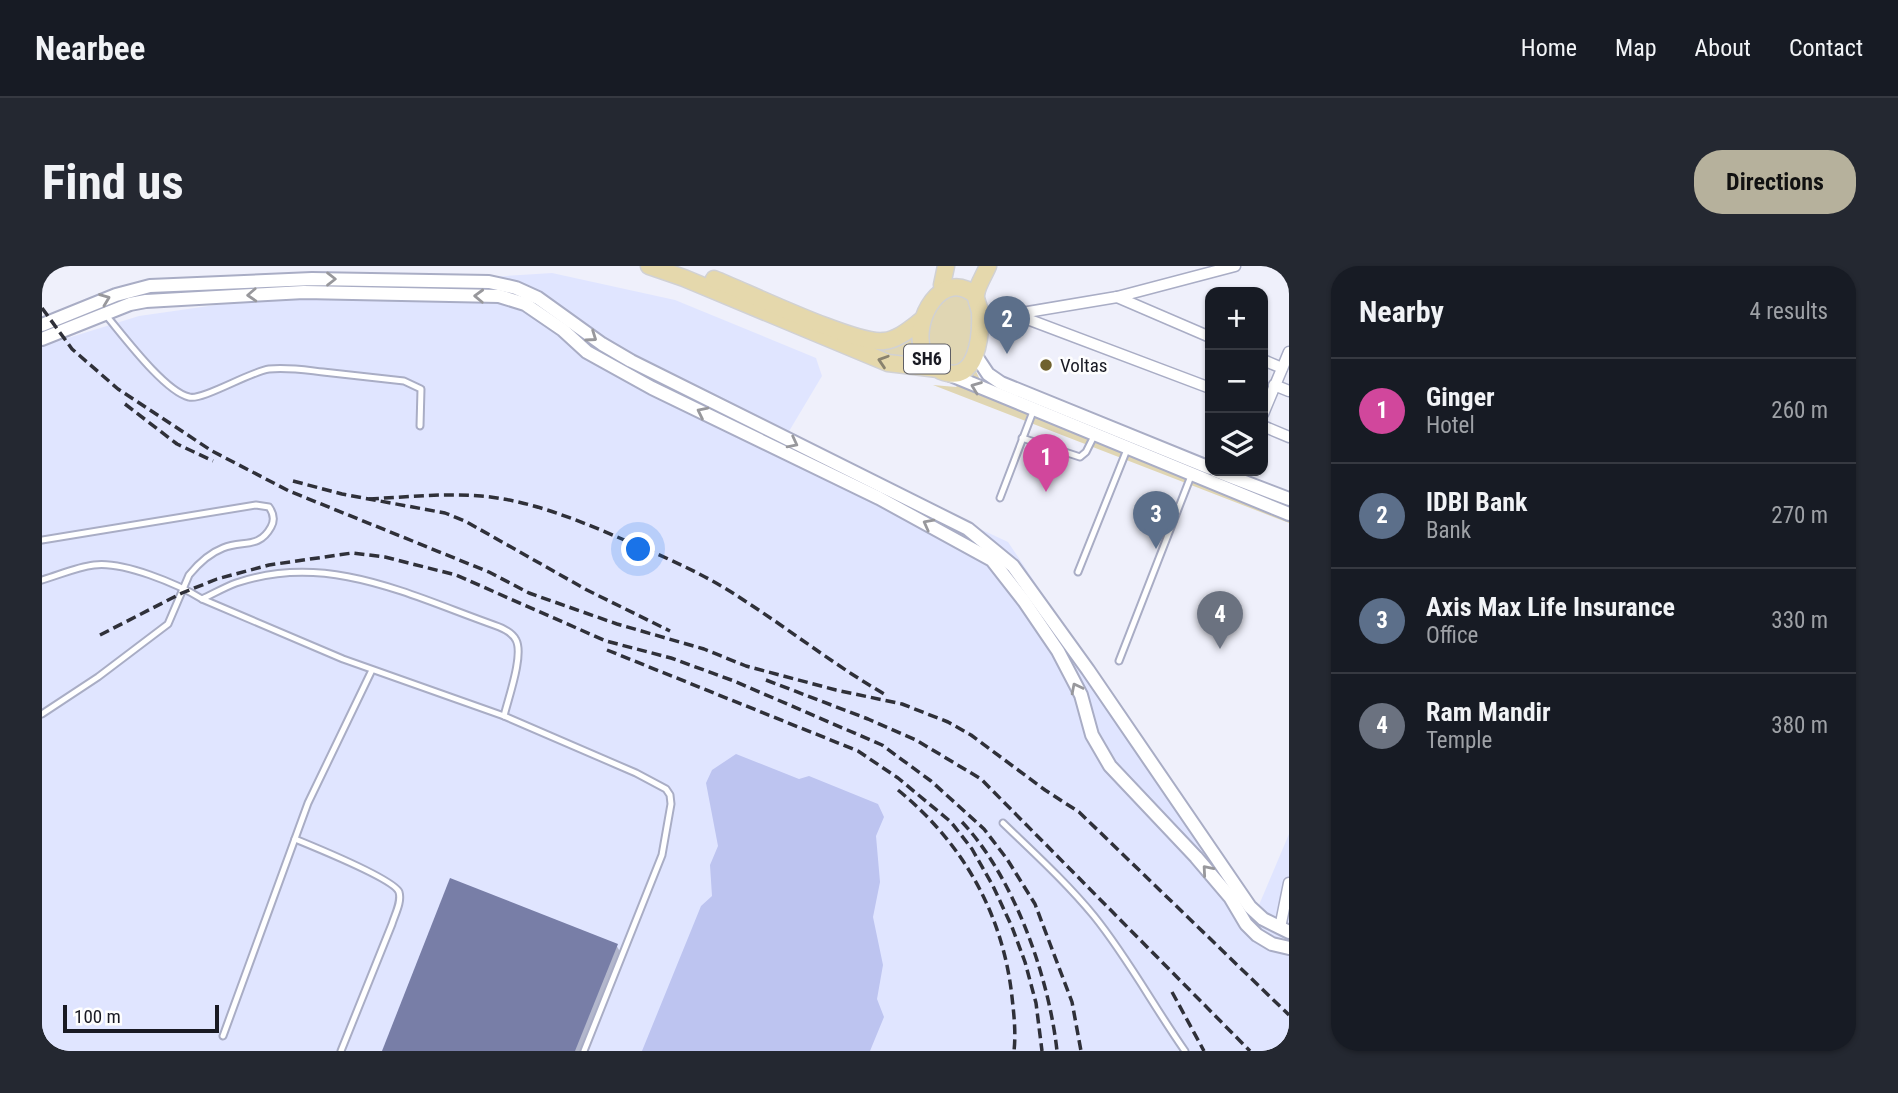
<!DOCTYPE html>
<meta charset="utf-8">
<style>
:root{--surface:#171b24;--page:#242831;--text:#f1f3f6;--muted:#9ea1a6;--line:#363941;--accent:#b6b19c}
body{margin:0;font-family:"Roboto Condensed",sans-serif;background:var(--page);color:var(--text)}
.controls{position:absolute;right:21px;top:21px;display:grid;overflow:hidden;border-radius:14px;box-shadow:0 2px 5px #0004}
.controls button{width:63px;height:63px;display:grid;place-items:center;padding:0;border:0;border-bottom:2px solid var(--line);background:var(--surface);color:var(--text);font:35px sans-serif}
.scale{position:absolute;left:21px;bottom:18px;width:156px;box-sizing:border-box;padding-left:7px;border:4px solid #191a23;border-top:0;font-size:19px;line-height:24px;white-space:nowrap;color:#191a23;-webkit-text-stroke:5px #fefefe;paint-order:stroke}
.you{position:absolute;left:597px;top:284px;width:24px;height:24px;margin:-18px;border:5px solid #fff;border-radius:50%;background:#1a73e8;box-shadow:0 0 0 10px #1a73e833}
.badge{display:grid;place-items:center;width:46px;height:46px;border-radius:50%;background:var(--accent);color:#fff;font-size:23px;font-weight:700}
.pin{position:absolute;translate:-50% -58px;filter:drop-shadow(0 2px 4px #0008)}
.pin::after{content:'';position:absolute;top:37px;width:24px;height:21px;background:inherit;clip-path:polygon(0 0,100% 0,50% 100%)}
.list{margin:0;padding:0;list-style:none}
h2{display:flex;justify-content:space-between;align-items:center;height:91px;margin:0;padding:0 28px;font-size:30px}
h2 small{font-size:23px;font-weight:400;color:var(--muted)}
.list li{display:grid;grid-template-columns:46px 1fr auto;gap:21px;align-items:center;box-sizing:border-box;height:105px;padding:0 28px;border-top:2px solid var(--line)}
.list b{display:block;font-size:26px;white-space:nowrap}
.list p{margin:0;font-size:23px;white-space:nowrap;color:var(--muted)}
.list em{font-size:23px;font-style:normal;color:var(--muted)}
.icon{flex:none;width:38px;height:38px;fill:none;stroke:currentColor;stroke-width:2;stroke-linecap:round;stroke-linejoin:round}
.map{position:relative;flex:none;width:1247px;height:785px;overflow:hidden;border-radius:28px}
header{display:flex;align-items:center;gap:42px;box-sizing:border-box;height:98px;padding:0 35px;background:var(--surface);border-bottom:2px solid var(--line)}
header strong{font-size:33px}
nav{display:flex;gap:38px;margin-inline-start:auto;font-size:24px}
.intro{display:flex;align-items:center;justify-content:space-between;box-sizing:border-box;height:168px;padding:0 42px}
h1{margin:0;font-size:49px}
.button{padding:18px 32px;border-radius:28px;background:var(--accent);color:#111;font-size:24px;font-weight:700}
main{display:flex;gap:42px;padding:0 42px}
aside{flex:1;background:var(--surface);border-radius:28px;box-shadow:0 2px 5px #0004}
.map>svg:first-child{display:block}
.built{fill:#e0e5ff}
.green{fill:#e0d6b3}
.water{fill:#bdc4f0}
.shadow{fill:#0003}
.building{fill:#787ea7}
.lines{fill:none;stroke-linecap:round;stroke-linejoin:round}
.service-casing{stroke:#a9adc5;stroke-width:9}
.minor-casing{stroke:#a9adc5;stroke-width:13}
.tertiary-casing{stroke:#a9adc5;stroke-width:16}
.primary-casing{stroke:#d1d1d3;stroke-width:19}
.service{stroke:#fff;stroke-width:5}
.minor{stroke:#fff;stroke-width:10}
.tertiary{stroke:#fff;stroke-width:12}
.primary{stroke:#e5d8ac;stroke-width:16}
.rail{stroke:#2f3039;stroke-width:3.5;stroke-dasharray:10 5;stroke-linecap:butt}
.oneway{stroke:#98989c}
.oneway2{stroke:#89826e}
.poi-dot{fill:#6f612e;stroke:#fefefe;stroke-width:2.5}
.labels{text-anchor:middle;stroke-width:5;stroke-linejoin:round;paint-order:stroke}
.shield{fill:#fefefe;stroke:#5e5e65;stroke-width:2}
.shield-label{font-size:18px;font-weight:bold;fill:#191a23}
.poi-label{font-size:19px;fill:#191a23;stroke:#fefefe;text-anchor:start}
</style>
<header>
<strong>Nearbee</strong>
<nav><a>Home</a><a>Map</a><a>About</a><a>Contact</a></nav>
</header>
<div class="intro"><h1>Find us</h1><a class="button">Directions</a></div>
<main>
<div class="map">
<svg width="1247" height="785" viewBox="0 0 1247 785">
<rect width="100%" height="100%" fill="#eff0fb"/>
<polygon class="built" points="510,7 633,34 774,92 780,110 743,172 966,276 1214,646 1247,568 1247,785 0,785 0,80 97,50 307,20"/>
<g class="green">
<polygon points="899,25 929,27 935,69 920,101 892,97 883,73 887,54"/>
<polygon points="871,70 871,96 851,94 799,73"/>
<polygon points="929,95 942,122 1247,246 1247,257 891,119 914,121 926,108"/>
</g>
<polygon class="water" points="694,488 757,513 767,510 836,538 842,551 834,570 838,616 831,651 841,699 835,733 842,751 828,785 600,785 659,640 670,630 668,599 676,580 664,517 670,504"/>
<polygon class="shadow" points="574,679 579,687 540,785 342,785"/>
<polygon class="building" points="408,612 576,678 533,785 340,785"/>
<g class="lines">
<g class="service-casing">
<g id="service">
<path d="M63,48C80,68 122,125 147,131C160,135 207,106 227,103C246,101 263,104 281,106C308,109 335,112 362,115L379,123L378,160"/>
<polyline points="980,172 1038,191 1044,186 1052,170"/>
<polyline points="958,232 992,143"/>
<path d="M0,274L214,239L227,241C232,248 233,254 229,261C217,283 201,274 181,282C168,287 156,298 147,309L126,358L56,411L0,448"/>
<polyline points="1036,306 1086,181"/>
<path d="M0,314C17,309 35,301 52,299C81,295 136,318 160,333L301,393L462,450L594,507L624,523L628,529L629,538L620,589L542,785"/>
<path d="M160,333C171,328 183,321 194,317C286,286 367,329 452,359C461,362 470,366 474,374C482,389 466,433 462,450"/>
<polyline points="1077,395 1149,210"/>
<path d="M961,557C992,587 1024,616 1052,650C1086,692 1112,741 1143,785"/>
<path d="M253,573C270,580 352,613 357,626C360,636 353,648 350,658L299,785"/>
<polyline points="181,770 266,537 330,404"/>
</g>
</g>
<g class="minor-casing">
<g id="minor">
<polyline points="1075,31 1168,71"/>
<polyline points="972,48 1168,122"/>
<polyline points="938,54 1075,31 1193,0"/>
<polyline points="1221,94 1240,102"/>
<polyline points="1232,119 1247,125"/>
<polyline points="1221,148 1247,86"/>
<polyline points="1221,160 1247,171"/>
<polyline points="1238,662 1247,617"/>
</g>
</g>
<g class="tertiary-casing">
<g id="tertiary">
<polyline points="0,59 74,29 108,20 270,13 447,16 474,22 496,32 560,78 589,95 926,263 971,300 1046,404 1208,641 1221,653 1247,666"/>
<polyline points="0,73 88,38 104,35 262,26 457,30 483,38 521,64 545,86 610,122 837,232 950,294 982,335 1016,385 1039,429 1050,469 1068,500 1154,591 1188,631 1204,658 1215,669 1230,678 1247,682"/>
<polyline points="934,90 946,108 959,117 1168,202"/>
<polyline points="904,107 1247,248"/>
<polyline points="1174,205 1247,233"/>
</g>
</g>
<g class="primary-casing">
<g id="primary">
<polyline points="607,0 642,12 846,97 896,103"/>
<path d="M672,13C705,26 814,79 842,75C856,74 869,62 880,54"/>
<polyline points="900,19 904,0"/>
<path d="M934,30C901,0 869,54 881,86C885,95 891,101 899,105C936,120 939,68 938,46C937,40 934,35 934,30C934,21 943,8 946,0"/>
</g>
</g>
<use href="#service" class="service"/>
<use href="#minor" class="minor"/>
<use href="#tertiary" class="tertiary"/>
<use href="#primary" class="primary"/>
<g class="rail">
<polyline points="0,42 30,83 76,123 170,185 247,225 447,306 487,327 575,358 662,383 704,400 794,424 860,438 906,456 929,469 1003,524 1037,546 1247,749"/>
<polyline points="83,138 135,178 171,195"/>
<polyline points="251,215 300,228 403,247 423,255 545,324 628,365"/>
<path d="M327,233C364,231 402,227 439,230C487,234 536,254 580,273C623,291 665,309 703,335C751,366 795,401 844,429"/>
<polyline points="58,369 140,327 175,313 227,299 310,287 343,291 414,309 564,375 629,392 692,415 840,479 889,515 942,563 965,593 993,638 1030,736 1039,785"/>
<polyline points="565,384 816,485 856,512 909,556 930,583 951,620 970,661 983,696 994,737 1000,785"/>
<polyline points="724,414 826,453 874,474 939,513 1208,785"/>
<path d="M856,524C921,577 961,648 970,731C972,749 974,767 972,785"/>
<path d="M920,556C972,611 1007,711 1015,785"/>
<polyline points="1130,726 1162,785"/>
</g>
</g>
<defs><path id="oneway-chevron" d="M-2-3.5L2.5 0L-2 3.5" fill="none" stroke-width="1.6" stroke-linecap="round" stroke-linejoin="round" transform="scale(1.75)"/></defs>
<g class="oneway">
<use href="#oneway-chevron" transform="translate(289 13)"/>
<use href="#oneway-chevron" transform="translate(210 29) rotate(177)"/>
<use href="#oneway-chevron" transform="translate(437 30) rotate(-178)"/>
<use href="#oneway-chevron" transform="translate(63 33) rotate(-21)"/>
<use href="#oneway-chevron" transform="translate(550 71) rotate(35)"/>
<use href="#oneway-chevron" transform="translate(934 121) rotate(-159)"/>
<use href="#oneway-chevron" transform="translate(660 146) rotate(-154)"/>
<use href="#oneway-chevron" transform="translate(751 177) rotate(27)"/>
<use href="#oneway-chevron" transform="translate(886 258) rotate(-152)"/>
<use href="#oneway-chevron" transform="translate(1034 422) rotate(-117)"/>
<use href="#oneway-chevron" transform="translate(1165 604) rotate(-131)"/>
</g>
<use class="oneway2" href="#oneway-chevron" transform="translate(841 95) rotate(-162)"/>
<circle class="poi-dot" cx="1004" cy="99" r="7"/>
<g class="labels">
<rect class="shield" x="862" y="78.5" width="46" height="29" rx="5"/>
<g class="shield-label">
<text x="885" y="99">SH6</text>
</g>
<g class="poi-label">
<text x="1018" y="106">Voltas</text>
</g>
</g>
</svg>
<div class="controls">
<button>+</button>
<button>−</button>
<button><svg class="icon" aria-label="layers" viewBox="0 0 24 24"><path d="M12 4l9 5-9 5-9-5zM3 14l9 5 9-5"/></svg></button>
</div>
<div class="scale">100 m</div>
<div class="you"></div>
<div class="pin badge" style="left:1004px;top:226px;background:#d1479c">1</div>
<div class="pin badge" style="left:965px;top:88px;background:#5c6f8a">2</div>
<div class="pin badge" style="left:1114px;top:283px;background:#5c6f8a">3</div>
<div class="pin badge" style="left:1178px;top:383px;background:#6b7280">4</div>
</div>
<aside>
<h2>Nearby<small>4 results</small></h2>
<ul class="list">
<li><span class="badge" style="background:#d1479c">1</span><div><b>Ginger</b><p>Hotel</p></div><em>260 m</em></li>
<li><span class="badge" style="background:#5c6f8a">2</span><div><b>IDBI Bank</b><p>Bank</p></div><em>270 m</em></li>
<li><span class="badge" style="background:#5c6f8a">3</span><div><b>Axis Max Life Insurance</b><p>Office</p></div><em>330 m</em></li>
<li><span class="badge" style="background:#6b7280">4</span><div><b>Ram Mandir</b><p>Temple</p></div><em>380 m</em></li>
</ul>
</aside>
</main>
